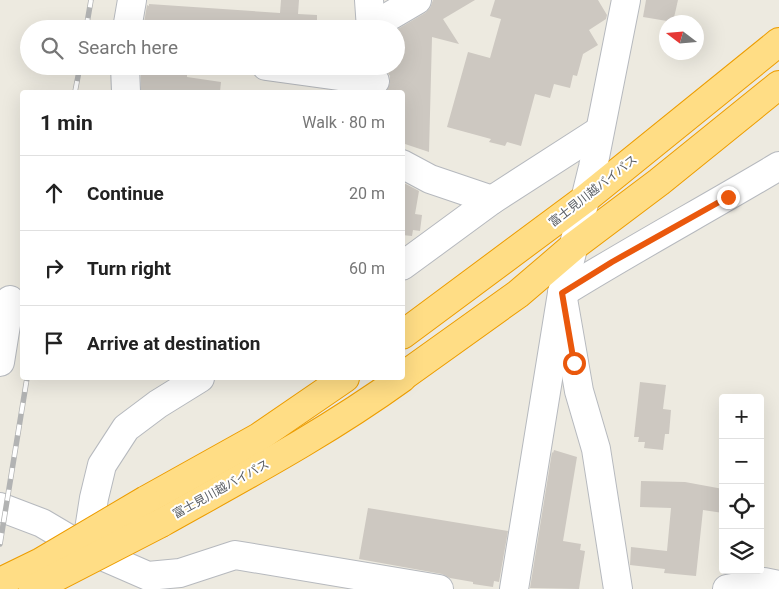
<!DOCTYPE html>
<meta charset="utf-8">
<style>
:root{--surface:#fff;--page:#f2f2f2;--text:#222;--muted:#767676;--line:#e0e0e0}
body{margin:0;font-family:Roboto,"Noto Sans JP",sans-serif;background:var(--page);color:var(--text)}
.controls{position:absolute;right:15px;bottom:15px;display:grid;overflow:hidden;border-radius:5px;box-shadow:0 5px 20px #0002}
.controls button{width:45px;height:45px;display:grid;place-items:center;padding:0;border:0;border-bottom:1px solid var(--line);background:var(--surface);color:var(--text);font:25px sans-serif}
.compass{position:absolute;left:659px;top:15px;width:45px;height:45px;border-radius:50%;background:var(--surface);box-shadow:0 5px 20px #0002;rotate:286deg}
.stop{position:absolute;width:15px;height:15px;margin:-11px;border:4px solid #ea580c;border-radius:50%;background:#fff}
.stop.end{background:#ea580c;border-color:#fff;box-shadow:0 1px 5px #0008}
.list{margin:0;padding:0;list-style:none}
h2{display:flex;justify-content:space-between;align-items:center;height:65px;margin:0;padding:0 20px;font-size:21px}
h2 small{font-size:16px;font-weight:400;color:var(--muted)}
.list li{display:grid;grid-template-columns:32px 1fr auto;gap:15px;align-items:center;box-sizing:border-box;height:75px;padding:0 20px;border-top:1px solid var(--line)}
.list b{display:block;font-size:19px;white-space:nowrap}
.list em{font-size:16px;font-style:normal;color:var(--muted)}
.icon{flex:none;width:28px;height:28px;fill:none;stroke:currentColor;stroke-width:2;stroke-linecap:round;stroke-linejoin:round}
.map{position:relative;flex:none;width:779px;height:589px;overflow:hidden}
.search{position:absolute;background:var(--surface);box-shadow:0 5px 20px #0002;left:20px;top:20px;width:385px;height:55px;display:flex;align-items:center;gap:12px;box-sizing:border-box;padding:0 18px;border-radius:28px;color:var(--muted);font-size:19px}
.panel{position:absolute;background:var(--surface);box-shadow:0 5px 20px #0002;left:20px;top:90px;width:385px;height:290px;border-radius:5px}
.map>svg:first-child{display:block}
.building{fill:#cdc8c1}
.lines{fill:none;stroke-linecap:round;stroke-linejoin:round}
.minor-casing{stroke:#b6b9be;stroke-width:30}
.highway-casing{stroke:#ed9d00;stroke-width:30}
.minor{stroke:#fff;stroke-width:28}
.highway{stroke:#ffdd85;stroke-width:28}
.rail-casing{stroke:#b2b3b3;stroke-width:5.5}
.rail{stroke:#fff;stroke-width:4;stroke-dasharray:11;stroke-linecap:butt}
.highway-bridge-casing{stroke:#ed9d00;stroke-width:30;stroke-linecap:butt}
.highway-bridge{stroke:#ffdd85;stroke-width:28}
.route{stroke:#ea580c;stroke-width:6}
.labels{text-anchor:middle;stroke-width:4;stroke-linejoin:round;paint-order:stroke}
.street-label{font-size:12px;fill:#595d62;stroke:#fff}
</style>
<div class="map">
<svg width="779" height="589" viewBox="0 0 779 589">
<rect width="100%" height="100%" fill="#edeae0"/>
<g class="building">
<polygon points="281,0 299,0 298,14 317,15 317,29 143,29 147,5 149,6 149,4 280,13"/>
<polygon points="433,0 475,0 443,19 459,44 432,37 429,152 402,143 402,92 386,91 390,83 390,76 387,72 387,66 396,66 396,30 425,13 430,8"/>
<polygon points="495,0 598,0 607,15 606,19 589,30 598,45 583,54 577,76 573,75 570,88 554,84 550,98 535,94 521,146 507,142 505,146 489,142 491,139 447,127 468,52 490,58 501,19 490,16"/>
<polygon points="646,0 678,0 673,22 643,17"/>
<polygon points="141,66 166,66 165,72 187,75 187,77 221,82 220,92 141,92"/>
<polygon points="402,182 419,191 415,214 422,215 420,231 413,230 412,236 402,235"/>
<polygon points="640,382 666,385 663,409 671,410 669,434 665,434 663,450 644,448 645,442 638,442 639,437 634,437"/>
<polygon points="554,450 577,457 563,541 581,544 580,550 585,551 579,589 530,588 552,452 553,453"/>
<polygon points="641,481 685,482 723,489 723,513 703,510 696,576 664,573 665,569 630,565 631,547 667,551 671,508 640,507"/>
<polygon points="368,508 508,531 499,582 494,581 493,587 473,584 473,582 450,578 442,574 359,559"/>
</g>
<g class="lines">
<g class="minor-casing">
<g id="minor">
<polyline points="369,0 371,29"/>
<polyline points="371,27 417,0"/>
<polyline points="127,29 132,0"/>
<polyline points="125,66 126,92"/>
<polyline points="266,66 375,81"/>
<polyline points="402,164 430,179 492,200"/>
<polyline points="402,266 492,200 599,131"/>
<polyline points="0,362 10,300"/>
<polyline points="0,507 42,523 86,549 148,576 180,573 235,555 439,589"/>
<polyline points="86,549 94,498 102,465 126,428 158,404 200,378"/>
<path d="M514,589L562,293C633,249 707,209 779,166"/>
<polyline points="618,589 596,449 579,391 562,293 593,167 626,0"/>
<polyline points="727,589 764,582 779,585"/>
</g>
</g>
<g class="highway-casing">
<g id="highway">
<polyline points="402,335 585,199 779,42"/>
<polyline points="402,377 518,294 574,246 659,182 779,85"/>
<polyline points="146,500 259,437 345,378"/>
<path d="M161,523C243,477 326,433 402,378"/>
</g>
</g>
<use href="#minor" class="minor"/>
<use href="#highway" class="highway"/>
<g class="rail-casing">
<g id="rail">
<polyline points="86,29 91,0"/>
<polyline points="75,92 80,66"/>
<polyline points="0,544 27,378"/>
</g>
</g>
<use href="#rail" class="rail"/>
<g class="highway-bridge-casing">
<g id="highway-bridge">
<polyline points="0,582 41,562 146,500"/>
<polyline points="33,589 161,523"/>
</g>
</g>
<use href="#highway-bridge" class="highway-bridge"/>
</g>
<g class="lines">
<polyline class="route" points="574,363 562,293 612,262 728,197"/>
</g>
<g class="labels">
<g class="street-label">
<text transform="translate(593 191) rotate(-38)" y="4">富士見川越バイパス</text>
<text transform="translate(221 489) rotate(-29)" y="4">富士見川越バイパス</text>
</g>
</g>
</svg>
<div class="controls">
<button>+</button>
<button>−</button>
<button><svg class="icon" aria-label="locate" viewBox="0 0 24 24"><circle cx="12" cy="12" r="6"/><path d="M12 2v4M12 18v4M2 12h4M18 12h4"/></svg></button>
<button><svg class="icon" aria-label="layers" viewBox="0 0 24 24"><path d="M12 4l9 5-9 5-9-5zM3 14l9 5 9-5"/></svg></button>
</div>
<svg class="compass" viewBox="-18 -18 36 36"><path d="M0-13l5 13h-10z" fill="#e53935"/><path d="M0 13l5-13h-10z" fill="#767676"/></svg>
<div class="stop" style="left:574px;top:363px"></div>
<div class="stop end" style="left:728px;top:197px"></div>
<div class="search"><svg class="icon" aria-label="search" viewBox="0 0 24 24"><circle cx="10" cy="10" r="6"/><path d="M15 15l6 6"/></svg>Search here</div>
<section class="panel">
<h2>1 min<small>Walk · 80 m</small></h2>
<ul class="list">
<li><svg class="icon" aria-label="ahead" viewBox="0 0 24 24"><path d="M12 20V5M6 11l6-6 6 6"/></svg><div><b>Continue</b></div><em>20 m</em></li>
<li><svg class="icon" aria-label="right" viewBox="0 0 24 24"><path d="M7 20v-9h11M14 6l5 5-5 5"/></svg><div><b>Turn right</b></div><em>60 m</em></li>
<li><svg class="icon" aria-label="arrive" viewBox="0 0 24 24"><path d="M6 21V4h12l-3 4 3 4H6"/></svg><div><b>Arrive at destination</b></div></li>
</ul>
</section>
</div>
